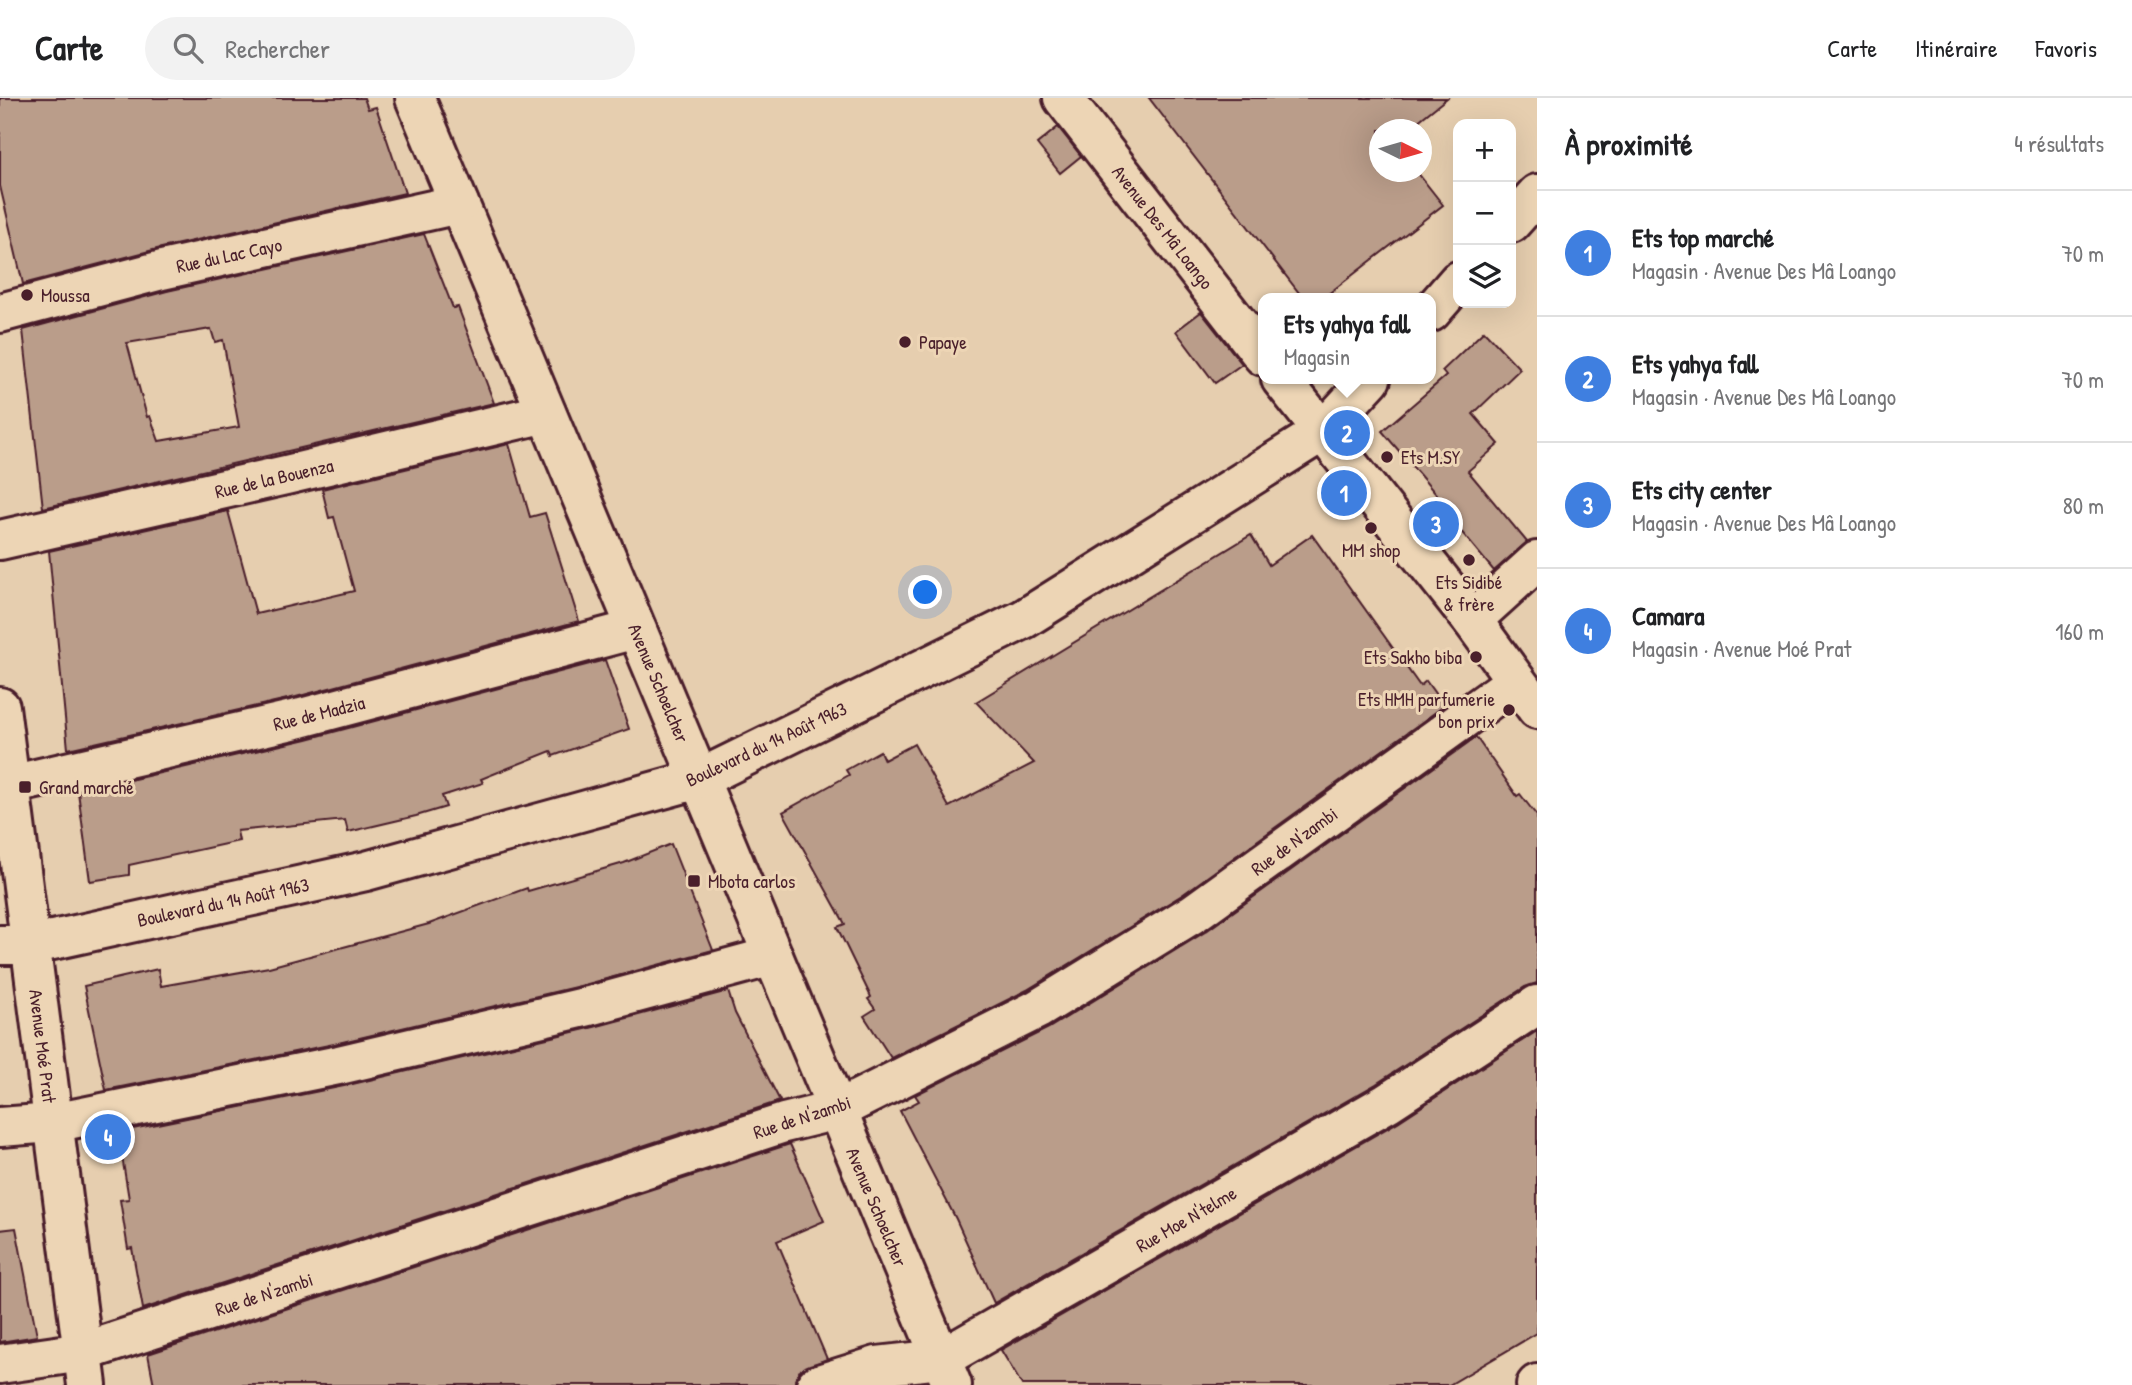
<!DOCTYPE html>
<html lang="fr">
<meta charset="utf-8">
<style>
:root{--surface:#fff;--page:#f2f2f2;--text:#202124;--muted:#757577;--line:#e0e0e0;--accent:#2563eb}
body{margin:0;font-family:"Patrick Hand",sans-serif;background:var(--page);color:var(--text)}
.controls{position:absolute;right:21px;top:21px;display:grid;overflow:hidden;border-radius:14px;box-shadow:0 7px 28px #0002}
.controls button{width:63px;height:63px;display:grid;place-items:center;padding:0;border:0;border-bottom:2px solid var(--line);background:var(--surface);color:var(--text);font:35px sans-serif}
.compass{position:absolute;left:1369px;top:21px;width:63px;height:63px;border-radius:50%;background:var(--surface);box-shadow:0 7px 28px #0002;rotate:95deg}
.you{position:absolute;left:926px;top:495px;width:24px;height:24px;margin:-18px;border:5px solid #fff;border-radius:50%;background:#1a73e8;box-shadow:0 0 0 10px #1a73e833}
.badge{display:grid;place-items:center;width:46px;height:46px;border-radius:50%;background:var(--accent);color:#fff;font-size:23px;font-weight:700}
.pin{position:absolute;translate:-50% -50%;border:4px solid #fff;box-shadow:0 2px 7px #0006}
.popup{position:absolute;left:1258px;top:195px;width:178px;height:91px;box-sizing:border-box;display:grid;place-content:center;border-radius:14px;background:var(--surface);filter:drop-shadow(0 2px 5px #0005);font-size:23px;white-space:nowrap;color:var(--muted)}
.popup b{font-size:26px;color:var(--text)}
.popup::after{content:'';position:absolute;left:50%;top:100%;margin-left:-14px;border:14px solid transparent;border-top-color:var(--surface)}
.list{margin:0;padding:0;list-style:none}
h2{display:flex;justify-content:space-between;align-items:center;height:91px;margin:0;padding:0 28px;font-size:30px}
h2 small{font-size:23px;font-weight:400;color:var(--muted)}
.list li{display:grid;grid-template-columns:46px 1fr auto;gap:21px;align-items:center;box-sizing:border-box;height:126px;padding:0 28px;border-top:2px solid var(--line)}
.list b{display:block;font-size:26px;white-space:nowrap}
.list p{margin:0;font-size:23px;white-space:nowrap;color:var(--muted)}
.list em{font-size:23px;font-style:normal;color:var(--muted)}
.icon{flex:none;width:38px;height:38px;fill:none;stroke:currentColor;stroke-width:2;stroke-linecap:round;stroke-linejoin:round}
.map{position:relative;flex:none;width:1537px;height:1287px;overflow:hidden}
header{display:flex;align-items:center;gap:42px;box-sizing:border-box;height:98px;padding:0 35px;background:var(--surface);border-bottom:2px solid var(--line)}
header strong{font-size:33px}
nav{display:flex;gap:38px;margin-inline-start:auto;font-size:24px}
.search{width:490px;height:63px;background:var(--page);display:flex;align-items:center;gap:18px;box-sizing:border-box;padding:0 24px;border-radius:38px;color:var(--muted);font-size:26px}
main{display:flex}
aside{flex:1;background:var(--surface)}
.map>svg:first-child{display:block}
.building{fill:#ba9d8a;stroke:#4a1f2b;stroke-width:2;fill-rule:evenodd}
.lines{fill:none;stroke-linecap:round;stroke-linejoin:round}
.minor-casing{stroke:#4a1f2b;stroke-width:44}
.major-casing{stroke:#4a1f2b;stroke-width:44}
.minor{stroke:#edd5b5;stroke-width:38}
.major{stroke:#edd5b5;stroke-width:38}
.poi-dot{fill:#4a1f2b;stroke:#edd5b5;stroke-width:2.5}
.labels{text-anchor:middle;stroke-width:6;stroke-linejoin:round;paint-order:stroke}
.street-label{font-size:19px;fill:#4a1f2b;stroke:#edd5b5}
.poi-label{font-size:19px;fill:#4a1f2b;stroke:#edd5b5;text-anchor:start}
</style>
<header>
<strong>Carte</strong>
<div class="search"><svg class="icon" aria-label="search" viewBox="0 0 24 24"><circle cx="10" cy="10" r="6"/><path d="M15 15l6 6"/></svg>Rechercher</div>
<nav><a>Carte</a><a>Itinéraire</a><a>Favoris</a></nav>
</header>
<main>
<div class="map">
<svg width="1537" height="1287" viewBox="0 0 1537 1287">
<rect width="100%" height="100%" fill="#e6ceaf"/>
<filter id="ink" filterUnits="userSpaceOnUse"><feTurbulence type="fractalNoise" baseFrequency=".0143" numOctaves="2"/><feDisplacementMap in="SourceGraphic" scale="14" xChannelSelector="R" yChannelSelector="G"/><feConvolveMatrix kernelMatrix="1 2 1 2 8 2 1 2 1" color-interpolation-filters="sRGB"/></filter>
<g filter="url(#ink)">
<g class="building">
<polygon points="0,0 364,0 368,11 376,9 405,95 157,151 23,186 0,88"/>
<polygon points="1149,0 1447,0 1407,32 1380,32 1380,74 1417,74 1443,107 1323,200 1303,200"/>
<polygon points="1058,29 1081,58 1060,75 1037,46"/>
<path d="M424,136L453,210L458,209L494,305L43,410L23,232L167,193ZM211,231L215,244L223,242L239,329L159,343L150,318L147,319L127,245Z"/>
<polygon points="1201,214 1242,266 1215,285 1176,233"/>
<polygon points="1484,233 1520,271 1473,316 1499,346 1468,373 1527,444 1494,473 1444,413 1448,410 1382,333 1446,278 1442,273"/>
<polygon points="509,346 530,419 545,415 579,523 296,599 68,651 49,453 228,413 256,516 354,493 334,419 329,420 322,391"/>
<polygon points="1251,437 1269,467 1312,437 1420,588 1426,583 1444,608 1182,797 1027,892 891,960 864,918 875,911 868,901 871,899 837,829 845,826 783,714 849,677 846,672 880,653 884,662 914,646 949,709 1034,665 976,604"/>
<polygon points="605,562 629,631 553,658 551,653 481,681 483,685 442,698 446,709 416,718 348,734 345,722 237,733 239,743 129,767 129,777 90,783 78,694 307,641"/>
<polygon points="1476,639 1517,698 1520,696 1537,718 1537,885 1525,889 1376,986 994,1205 956,1121 900,1013 919,1003 915,997 1049,930 1205,834"/>
<polygon points="671,746 713,852 584,887 334,946 106,992 84,888 158,871 161,888 269,869 429,826 527,790 528,793 624,765"/>
<polygon points="728,893 735,915 780,1003 143,1211 132,1150 128,1151 120,1102 129,1101 118,1034 344,988 594,929"/>
<polygon points="1537,933 1537,1235 1449,1287 1022,1287 1001,1252 1398,1024"/>
<polygon points="790,1046 824,1123 777,1143 827,1261 800,1272 795,1282 795,1287 154,1287 148,1256"/>
<polygon points="16,1130 37,1238 0,1244 0,1132"/>
</g>
<g class="lines">
<g class="minor-casing">
<g id="minor">
<polyline points="415,0 952,1287"/>
<polyline points="1511,125 1537,96"/>
<polyline points="1431,214 1458,183"/>
<polyline points="0,215 162,172 459,106"/>
<polyline points="0,442 286,377 546,315"/>
<polyline points="1472,522 1537,463"/>
<polyline points="0,609 87,1287"/>
<polyline points="0,687 10,687 301,620 636,531"/>
<polyline points="0,847 30,847 366,773 699,681 1024,521 1322,334 1371,281"/>
<polyline points="0,1029 53,1025 339,967 589,908 773,858"/>
<polyline points="0,1266 83,1254 784,1025 837,1012 1038,911 1194,815 1516,583"/>
<polyline points="816,1287 877,1268 941,1261 1387,1005 1537,907"/>
<polyline points="1536,1287 1537,1286"/>
</g>
</g>
<g class="major-casing">
<g id="major">
<polyline points="1063,0 1263,258"/>
<polyline points="1281,281 1472,522 1537,611"/>
</g>
</g>
<use href="#minor" class="minor"/>
<use href="#major" class="major"/>
</g>
</g>
<g class="poi-dot">
<circle cx="27" cy="197" r="7"/>
<circle cx="905" cy="244" r="7"/>
<circle cx="1387" cy="359" r="7"/>
<circle cx="1371" cy="430" r="7"/>
<circle cx="1469" cy="462" r="7"/>
<circle cx="1476" cy="559" r="7"/>
<circle cx="1509" cy="612" r="7"/>
<rect x="18" y="682" width="14" height="14" rx="3.5"/>
<rect x="687" y="776" width="14" height="14" rx="3.5"/>
</g>
<g class="labels">
<g class="street-label">
<text transform="translate(1163 129) rotate(52)" y="7">Avenue Des Mâ Loango</text>
<text transform="translate(229 157) rotate(-12)" y="7">Rue du Lac Cayo</text>
<text transform="translate(274 380) rotate(-13)" y="7">Rue de la Bouenza</text>
<text transform="translate(659 585) rotate(67)" y="7">Avenue Schoelcher</text>
<text transform="translate(319 615) rotate(-14)" y="7">Rue de Madzia</text>
<text transform="translate(766 646) rotate(-25)" y="7">Boulevard du 14 Août 1963</text>
<text transform="translate(1294 743) rotate(-36)" y="7">Rue de N'zambi</text>
<text transform="translate(223 804) rotate(-12)" y="7">Boulevard du 14 Août 1963</text>
<text transform="translate(43 948) rotate(83)" y="7">Avenue Moé Prat</text>
<text transform="translate(802 1019) rotate(-18)" y="7">Rue de N'zambi</text>
<text transform="translate(877 1109) rotate(67)" y="7">Avenue Schoelcher</text>
<text transform="translate(1186 1121) rotate(-30)" y="7">Rue Moe N'telme</text>
<text transform="translate(264 1196) rotate(-18)" y="7">Rue de N'zambi</text>
</g>
<g class="poi-label">
<text x="41" y="204">Moussa</text>
<text x="919" y="251">Papaye</text>
<text x="1401" y="366">Ets M.SY</text>
<text x="1371" y="459" text-anchor="middle">MM shop</text>
<text x="1469" y="491" text-anchor="middle">Ets Sidibé<tspan x="1469" dy="22">&amp; frère</tspan></text>
<text x="1462" y="566" text-anchor="end">Ets Sakho biba</text>
<text x="1495" y="608" text-anchor="end">Ets HMH parfumerie<tspan x="1495" dy="22">bon prix</tspan></text>
<text x="39" y="696">Grand marché</text>
<text x="708" y="790">Mbota carlos</text>
</g>
</g>
</svg>
<div class="controls">
<button>+</button>
<button>−</button>
<button><svg class="icon" aria-label="layers" viewBox="0 0 24 24"><path d="M12 4l9 5-9 5-9-5zM3 14l9 5 9-5"/></svg></button>
</div>
<svg class="compass" viewBox="-18 -18 36 36"><path d="M0-13l5 13h-10z" fill="#e53935"/><path d="M0 13l5-13h-10z" fill="#757577"/></svg>
<div class="you"></div>
<div class="pin badge" style="left:1344px;top:395px;background:#3f7fe0">1</div>
<div class="pin badge" style="left:1347px;top:335px;background:#3f7fe0">2</div>
<div class="popup"><b>Ets yahya fall</b>Magasin</div>
<div class="pin badge" style="left:1436px;top:426px;background:#3f7fe0">3</div>
<div class="pin badge" style="left:108px;top:1039px;background:#3f7fe0">4</div>
</div>
<aside>
<h2>À proximité<small>4 résultats</small></h2>
<ul class="list">
<li><span class="badge" style="background:#3f7fe0">1</span><div><b>Ets top marché</b><p>Magasin · Avenue Des Mâ Loango</p></div><em>70 m</em></li>
<li><span class="badge" style="background:#3f7fe0">2</span><div><b>Ets yahya fall</b><p>Magasin · Avenue Des Mâ Loango</p></div><em>70 m</em></li>
<li><span class="badge" style="background:#3f7fe0">3</span><div><b>Ets city center</b><p>Magasin · Avenue Des Mâ Loango</p></div><em>80 m</em></li>
<li><span class="badge" style="background:#3f7fe0">4</span><div><b>Camara</b><p>Magasin · Avenue Moé Prat</p></div><em>160 m</em></li>
</ul>
</aside>
</main>
